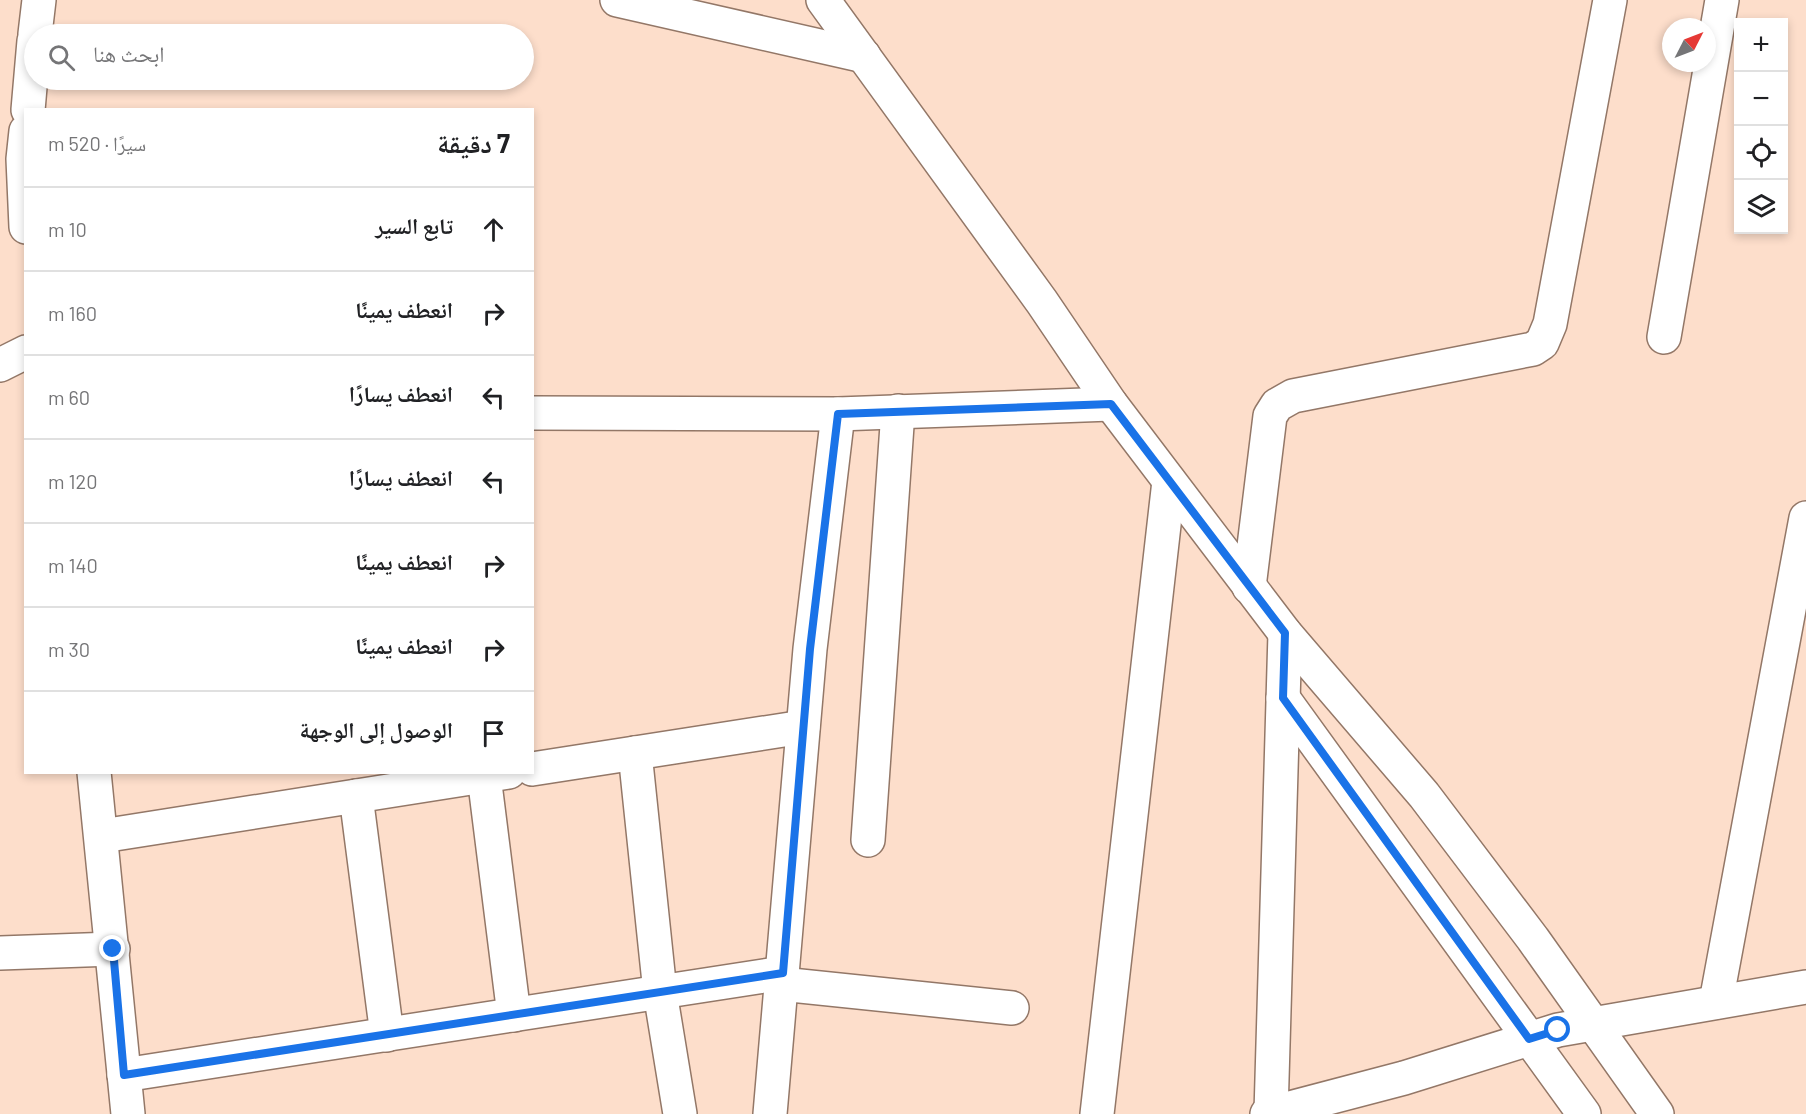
<!DOCTYPE html>
<html lang="ar">
<meta charset="utf-8">
<style>
:root{--surface:#fff;--page:#f2f2f2;--text:#202124;--muted:#757577;--line:#e0e0e0}
body{margin:0;font-family:Barlow,"Noto Naskh Arabic",sans-serif;background:var(--page);color:var(--text);direction:rtl}
.controls{position:absolute;right:18px;top:18px;display:grid;overflow:hidden;border-radius:0px;box-shadow:0 3px 9px #0003}
.controls button{width:54px;height:54px;display:grid;place-items:center;padding:0;border:0;border-bottom:2px solid var(--line);background:var(--surface);color:var(--text);font:30px sans-serif}
.compass{position:absolute;left:1662px;top:18px;width:54px;height:54px;border-radius:50%;background:var(--surface);box-shadow:0 3px 9px #0003;rotate:48deg}
.stop{position:absolute;width:18px;height:18px;margin:-14px;border:4px solid #1a73e8;border-radius:50%;background:#fff}
.stop.end{background:#1a73e8;border-color:#fff;box-shadow:0 2px 6px #0008}
.list{margin:0;padding:0;list-style:none}
h2{display:flex;justify-content:space-between;align-items:center;height:78px;margin:0;padding:0 24px;font-size:26px}
h2 small{font-size:20px;font-weight:400;color:var(--muted)}
.list li{display:grid;grid-template-columns:39px 1fr auto;gap:18px;align-items:center;box-sizing:border-box;height:84px;padding:0 24px;border-top:2px solid var(--line)}
.list b{display:block;font-size:22px;white-space:nowrap}
.list em{font-size:20px;font-style:normal;color:var(--muted)}
.icon{flex:none;width:33px;height:33px;fill:none;stroke:currentColor;stroke-width:2;stroke-linecap:round;stroke-linejoin:round}
.map{position:relative;flex:none;width:1806px;height:1114px;overflow:hidden;direction:ltr}
.search{position:absolute;background:var(--surface);box-shadow:0 3px 9px #0003;left:24px;top:24px;width:510px;height:66px;display:flex;align-items:center;gap:15px;box-sizing:border-box;padding:0 21px;border-radius:33px;color:var(--muted);font-size:22px}
.panel{position:absolute;background:var(--surface);box-shadow:0 3px 9px #0003;left:24px;top:108px;width:510px;height:666px;border-radius:0px;direction:rtl}
.map>svg:first-child{display:block}
.lines{fill:none;stroke-linecap:round;stroke-linejoin:round}
.minor-casing{stroke:#937767;stroke-width:36}
.minor{stroke:#fff;stroke-width:33}
.route{stroke:#1a73e8;stroke-width:8}
</style>
<div class="map">
<svg width="1806" height="1114" viewBox="0 0 1806 1114">
<rect width="100%" height="100%" fill="#fddecb"/>
<g class="lines">
<g class="minor-casing">
<g id="minor">
<polyline points="617,0 864,56"/>
<polyline points="823,0 1042,302 1111,404 1285,633 1424,795 1533,939 1657,1114"/>
<polyline points="35,34 39,0"/>
<polyline points="28,110 34,41"/>
<polyline points="26,131 23,159 26,227"/>
<polyline points="1664,337 1722,0"/>
<polyline points="0,365 26,352"/>
<polyline points="532,413 838,414"/>
<polyline points="1249,587 1270,416 1277,405 1293,396 1533,349 1542,343 1550,324 1610,0"/>
<polyline points="1283,698 1584,1114"/>
<polyline points="635,753 660,992 680,1114"/>
<polyline points="532,769 803,727"/>
<polyline points="94,772 128,1114"/>
<polyline points="484,776 514,1015"/>
<polyline points="356,796 387,1035"/>
<polyline points="102,836 509,772"/>
<polyline points="868,840 898,411"/>
<polyline points="0,953 113,949"/>
<polyline points="781,984 1012,1008"/>
<polyline points="1716,1002 1806,518"/>
<polyline points="124,1075 783,973"/>
<polyline points="1271,1113 1285,633"/>
<polyline points="770,1114 810,649 838,414 1111,404"/>
<polyline points="1097,1114 1169,481"/>
<polyline points="1267,1114 1404,1078 1558,1030 1806,987"/>
</g>
</g>
<use href="#minor" class="minor"/>
</g>
<g class="lines">
<polyline class="route" points="113,949 124,1075 783,973 810,649 838,414 1111,404 1285,633 1283,698 1529,1039 1558,1030"/>
</g>
</svg>
<div class="controls">
<button>+</button>
<button>−</button>
<button><svg class="icon" aria-label="locate" viewBox="0 0 24 24"><circle cx="12" cy="12" r="6"/><path d="M12 2v4M12 18v4M2 12h4M18 12h4"/></svg></button>
<button><svg class="icon" aria-label="layers" viewBox="0 0 24 24"><path d="M12 4l9 5-9 5-9-5zM3 14l9 5 9-5"/></svg></button>
</div>
<svg class="compass" viewBox="-18 -18 36 36"><path d="M0-13l5 13h-10z" fill="#e53935"/><path d="M0 13l5-13h-10z" fill="#757577"/></svg>
<div class="stop" style="left:1558px;top:1030px"></div>
<div class="stop end" style="left:113px;top:949px"></div>
<div class="search"><svg class="icon" aria-label="search" viewBox="0 0 24 24"><circle cx="10" cy="10" r="6"/><path d="M15 15l6 6"/></svg>ابحث هنا</div>
<section class="panel">
<h2>7 دقيقة<small>سيرًا · 520 m</small></h2>
<ul class="list">
<li><svg class="icon" aria-label="ahead" viewBox="0 0 24 24"><path d="M12 20V5M6 11l6-6 6 6"/></svg><div><b>تابع السير</b></div><em>10 m</em></li>
<li><svg class="icon" aria-label="right" viewBox="0 0 24 24"><path d="M7 20v-9h11M14 6l5 5-5 5"/></svg><div><b>انعطف يمينًا</b></div><em>160 m</em></li>
<li><svg class="icon" aria-label="left" viewBox="0 0 24 24"><path d="M17 20v-9H6M10 6l-5 5 5 5"/></svg><div><b>انعطف يسارًا</b></div><em>60 m</em></li>
<li><svg class="icon" aria-label="left" viewBox="0 0 24 24"><path d="M17 20v-9H6M10 6l-5 5 5 5"/></svg><div><b>انعطف يسارًا</b></div><em>120 m</em></li>
<li><svg class="icon" aria-label="right" viewBox="0 0 24 24"><path d="M7 20v-9h11M14 6l5 5-5 5"/></svg><div><b>انعطف يمينًا</b></div><em>140 m</em></li>
<li><svg class="icon" aria-label="right" viewBox="0 0 24 24"><path d="M7 20v-9h11M14 6l5 5-5 5"/></svg><div><b>انعطف يمينًا</b></div><em>30 m</em></li>
<li><svg class="icon" aria-label="arrive" viewBox="0 0 24 24"><path d="M6 21V4h12l-3 4 3 4H6"/></svg><div><b>الوصول إلى الوجهة</b></div></li>
</ul>
</section>
</div>
